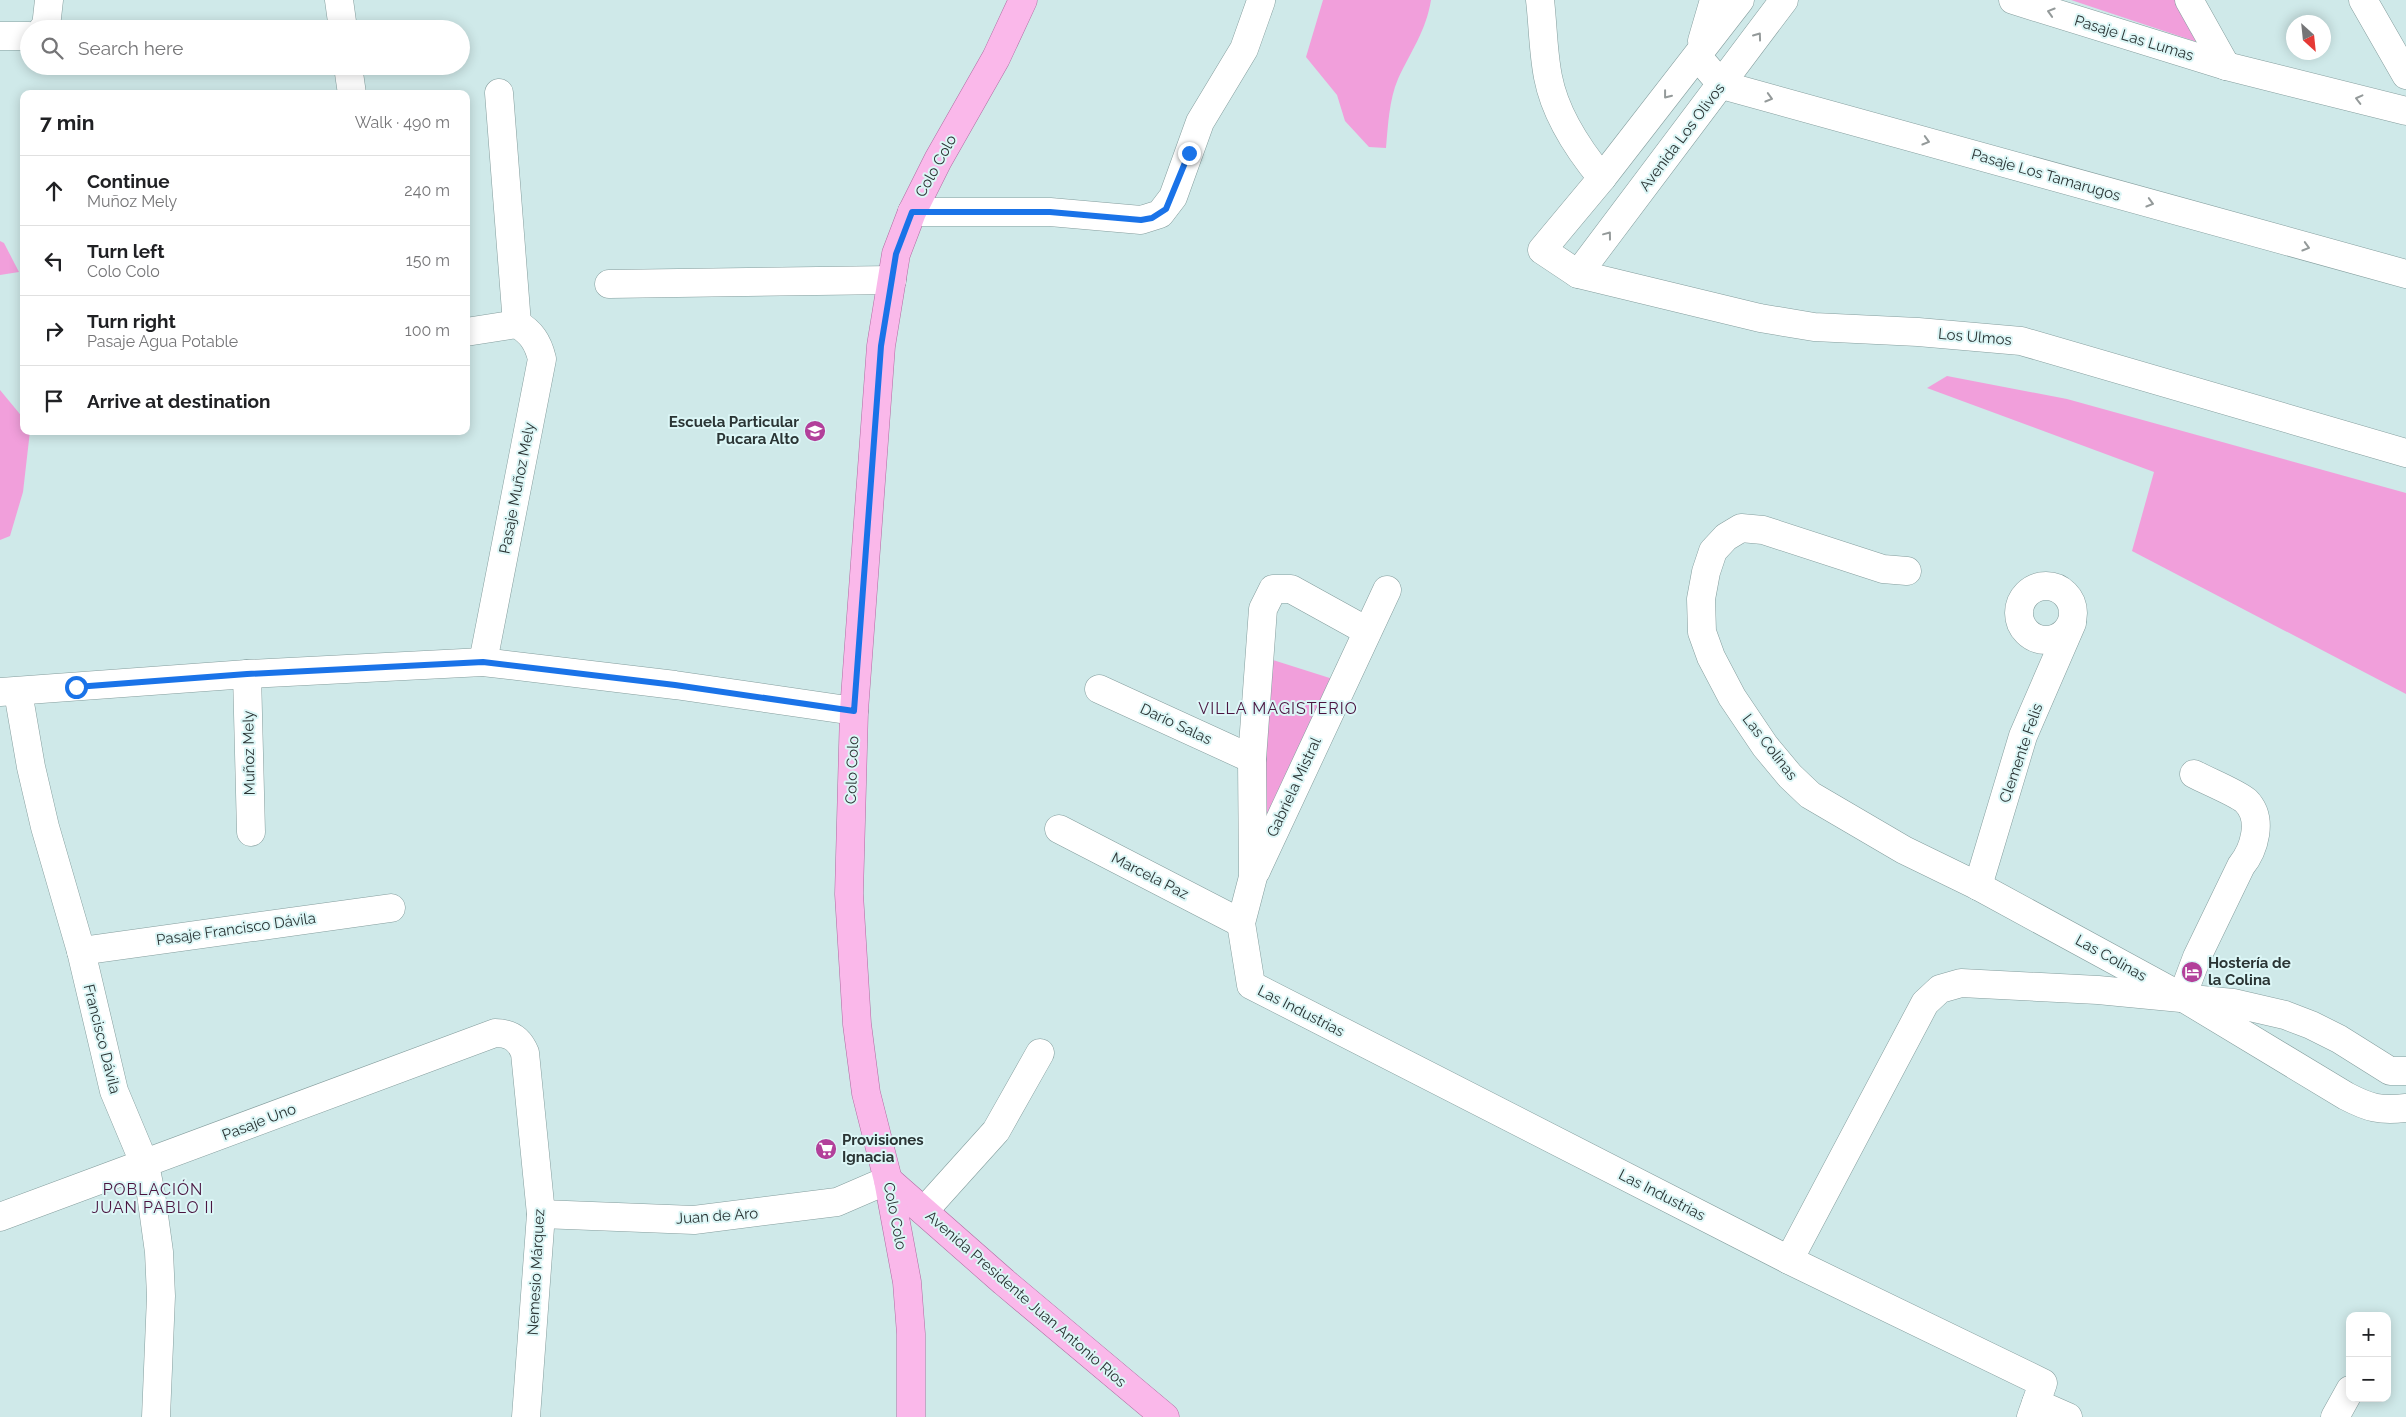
<!DOCTYPE html>
<meta charset="utf-8">
<style>
:root{--surface:#fff;--page:#f2f2f2;--text:#202124;--muted:#757577;--line:#e0e0e0}
body{margin:0;font-family:Raleway,sans-serif;background:var(--page);color:var(--text)}
.controls{position:absolute;right:15px;bottom:15px;display:grid;overflow:hidden;border-radius:10px;box-shadow:0 2px 12px #0003}
.controls button{width:45px;height:45px;display:grid;place-items:center;padding:0;border:0;border-bottom:1px solid var(--line);background:var(--surface);color:var(--text);font:25px sans-serif}
.compass{position:absolute;left:2286px;top:15px;width:45px;height:45px;border-radius:50%;background:var(--surface);box-shadow:0 2px 12px #0003;rotate:153deg}
.stop{position:absolute;width:15px;height:15px;margin:-11px;border:4px solid #1a73e8;border-radius:50%;background:#fff}
.stop.end{background:#1a73e8;border-color:#fff;box-shadow:0 1px 5px #0008}
.list{margin:0;padding:0;list-style:none}
h2{display:flex;justify-content:space-between;align-items:center;height:65px;margin:0;padding:0 20px;font-size:21px}
h2 small{font-size:16px;font-weight:400;color:var(--muted)}
.list li{display:grid;grid-template-columns:32px 1fr auto;gap:15px;align-items:center;box-sizing:border-box;height:70px;padding:0 20px;border-top:1px solid var(--line)}
.list b{display:block;font-size:19px;white-space:nowrap}
.list p{margin:0;font-size:16px;white-space:nowrap;color:var(--muted)}
.list em{font-size:16px;font-style:normal;color:var(--muted)}
.icon{flex:none;width:28px;height:28px;fill:none;stroke:currentColor;stroke-width:2;stroke-linecap:round;stroke-linejoin:round}
.map{position:relative;flex:none;width:2406px;height:1417px;overflow:hidden}
.search{position:absolute;background:var(--surface);box-shadow:0 2px 12px #0003;left:20px;top:20px;width:450px;height:55px;display:flex;align-items:center;gap:12px;box-sizing:border-box;padding:0 18px;border-radius:28px;color:var(--muted);font-size:19px}
.panel{position:absolute;background:var(--surface);box-shadow:0 2px 12px #0003;left:20px;top:90px;width:450px;height:345px;border-radius:10px}
.map>svg:first-child{display:block}
.green{fill:#f19fdb}
.lines{fill:none;stroke-linecap:round;stroke-linejoin:round}
.minor-casing{stroke:#849d9d;stroke-width:29}
.major-casing{stroke:#af6ba1;stroke-width:29}
.minor{stroke:#fff;stroke-width:28}
.major{stroke:#fab8ea;stroke-width:28}
.oneway{stroke:#949a9a}
.route{stroke:#1a73e8;stroke-width:6}
.labels{text-anchor:middle;stroke-width:4;stroke-linejoin:round;paint-order:stroke}
.street-label{font-size:15px;fill:#2a3434;stroke:#dcf6f6}
.poi-label{font-size:15px;font-weight:bold;fill:#2a3434;stroke:#dcf6f6;text-anchor:start}
.neighbourhood-label{font-size:16px;letter-spacing:1px;fill:#4b1540;stroke:#dcf6f6}
</style>
<div class="map">
<svg width="2406" height="1417" viewBox="0 0 2406 1417">
<rect width="100%" height="100%" fill="#cfe9e9"/>
<g class="green">
<path d="M1323,0H1431C1426,31 1411,51 1398,79C1389,100 1388,126 1386,148L1369,147L1345,121L1337,95L1306,57Z"/>
<polygon points="2071,0 2175,0 2200,43"/>
<polygon points="0,241 4,243 19,272 0,275"/>
<polygon points="1947,376 2067,399 2406,493 2406,694 2132,551 2154,472 1927,388"/>
<polygon points="0,390 24,419 24,431 30,431 23,492 10,536 0,540"/>
<polygon points="1273,660 1336,680 1264,824 1267,730"/>
</g>
<g class="lines">
<g class="minor-casing">
<g id="minor">
<polyline points="339,0 343,29"/>
<path d="M1540,0C1543,25 1543,52 1548,77C1555,114 1578,149 1602,178"/>
<polyline points="1740,0 1602,178 1542,250 1578,274 1760,318 1814,327 1918,332 2021,341 2406,453"/>
<polyline points="2013,0 2226,66 2406,111"/>
<polyline points="2189,0 2226,66"/>
<polyline points="2363,0 2406,75"/>
<polyline points="43,29 46,27 49,0"/>
<polyline points="0,36 29,36"/>
<polyline points="1702,41 1714,0"/>
<polyline points="1698,57 1722,85 2406,274"/>
<polyline points="348,66 352,94"/>
<polyline points="499,93 517,324"/>
<polyline points="912,212 1050,212 1141,220 1160,214 1173,197 1200,122 1244,49 1261,1"/>
<polyline points="1578,274 1784,0"/>
<polyline points="609,284 892,280"/>
<path d="M466,332L517,324C531,332 538,342 542,359L483,662"/>
<path d="M1907,571L1883,569L1763,530L1741,528L1726,537L1713,551L1706,572L1701,599L1702,632L1711,657L1732,697L1765,746L1790,776L1810,795L1904,850L1978,886L2182,997L2346,1096C2369,1108 2380,1111 2406,1108"/>
<circle cx="2046" cy="613" r="27"/>
<polyline points="1367,631 1291,589 1273,589 1263,609 1252,759 1253,877 1241,923 1251,985 1789,1260 2043,1383 2031,1417"/>
<polyline points="247,674 251,832"/>
<polyline points="1099,689 1252,759"/>
<polyline points="0,692 247,674 483,662 675,685 854,711"/>
<polyline points="18,692 31,767 45,827 81,951 114,1091 145,1165 151,1194 159,1252 161,1296 156,1417"/>
<polyline points="1059,829 1241,923"/>
<polyline points="1256,871 1387,590"/>
<polyline points="1978,886 2023,736 2072,623"/>
<polyline points="81,951 391,908"/>
<path d="M2182,997L2197,957L2241,866C2254,850 2264,819 2246,801C2237,793 2207,781 2194,774"/>
<polyline points="924,1211 996,1131 1040,1053"/>
<polyline points="541,1214 694,1220 837,1202 888,1180"/>
<path d="M0,1217L495,1033C510,1033 519,1038 525,1053L541,1214L526,1417"/>
<polyline points="1789,1260 1925,1003 1940,989 1961,983 2098,990 2233,1003 2285,1015 2311,1025 2339,1039 2390,1071 2406,1071"/>
<polyline points="2036,1403 2068,1417"/>
<polyline points="2335,1417 2350,1390"/>
</g>
</g>
<g class="major-casing">
<g id="major">
<polyline points="888,1180 1004,1282 1165,1417"/>
<polyline points="911,1417 911,1334 907,1282 888,1180 866,1093 857,1024 849,894 854,711 881,346 896,254 912,212 938,160 996,58 1023,0"/>
</g>
</g>
<use href="#minor" class="minor"/>
<use href="#major" class="major"/>
</g>
<defs><path id="oneway-chevron" d="M-2-3.5L2.5 0L-2 3.5" fill="none" stroke-width="1.6" stroke-linecap="round" stroke-linejoin="round" transform="scale(1.25)"/></defs>
<g class="oneway">
<use href="#oneway-chevron" transform="translate(2051 12) rotate(-163)"/>
<use href="#oneway-chevron" transform="translate(1758 36) rotate(-54)"/>
<use href="#oneway-chevron" transform="translate(1667 95) rotate(128)"/>
<use href="#oneway-chevron" transform="translate(1769 98) rotate(16)"/>
<use href="#oneway-chevron" transform="translate(2359 99) rotate(-166)"/>
<use href="#oneway-chevron" transform="translate(1926 141) rotate(16)"/>
<use href="#oneway-chevron" transform="translate(2150 203) rotate(16)"/>
<use href="#oneway-chevron" transform="translate(1608 235) rotate(-53)"/>
<use href="#oneway-chevron" transform="translate(2306 247) rotate(16)"/>
</g>
<g class="lines">
<polyline class="route" points="76,687 247,674 483,662 675,685 854,711 881,346 896,254 912,212 1050,212 1141,220 1152,218 1166,209 1189,153"/>
</g>
<defs>
<g id="school-disc" transform="scale(1.125)"><circle r="9.5" fill="#b2409a" stroke="#dcf6f6"/><path d="M0-5L7-2L0 1L-7-2ZM-4 1L0 2.5L4 1V4Q0 6-4 4Z" fill="#fff"/></g>
<g id="hotel-disc" transform="scale(1.125)"><circle r="9.5" fill="#b2409a" stroke="#dcf6f6"/><path d="M-6-4.5h1.5V1H6V5H4.5V3h-9V5H-6ZM-4 0a1.8 1.8 0 1 1 3.6 0ZM.5 0V-2.5h3Q6-2.5 6 0Z" fill="#fff"/></g>
<g id="supermarket-disc" transform="scale(1.125)"><circle r="9.5" fill="#b2409a" stroke="#dcf6f6"/><path d="M-6-5.5h2.5l.6 2H6L4.5 2H-2.5L-4.4-4H-6ZM-1.5 3.2a1.3 1.3 0 1 0 .1 0ZM3 3.2a1.3 1.3 0 1 0 .1 0Z" fill="#fff"/></g>
</defs>
<g fill-rule="evenodd">
<use href="#school-disc" x="815" y="431"/>
<use href="#hotel-disc" x="2192" y="972"/>
<use href="#supermarket-disc" x="826" y="1149"/>
</g>
<g class="labels">
<g class="street-label">
<text transform="translate(2134 38) rotate(17)" y="5">Pasaje Las Lumas</text>
<text transform="translate(1682 137) rotate(-53)" y="5">Avenida Los Olivos</text>
<text transform="translate(936 166) rotate(-61)" y="5">Colo Colo</text>
<text transform="translate(2046 175) rotate(16)" y="5">Pasaje Los Tamarugos</text>
<text transform="translate(1975 337) rotate(5)" y="5">Los Ulmos</text>
<text transform="translate(517 488) rotate(-79)" y="5">Pasaje Muñoz Mely</text>
<text transform="translate(1176 724) rotate(25)" y="5">Darío Salas</text>
<text transform="translate(1770 747) rotate(52)" y="5">Las Colinas</text>
<text transform="translate(249 753) rotate(-91)" y="5">Muñoz Mely</text>
<text transform="translate(2021 753) rotate(-71)" y="5">Clemente Felis</text>
<text transform="translate(852 770) rotate(-88)" y="5">Colo Colo</text>
<text transform="translate(1294 787) rotate(-65)" y="5">Gabriela Mistral</text>
<text transform="translate(1150 876) rotate(27)" y="5">Marcela Paz</text>
<text transform="translate(236 929) rotate(-8)" y="5">Pasaje Francisco Dávila</text>
<text transform="translate(2111 958) rotate(29)" y="5">Las Colinas</text>
<text transform="translate(1301 1011) rotate(27)" y="5">Las Industrias</text>
<text transform="translate(102 1039) rotate(76)" y="5">Francisco Dávila</text>
<text transform="translate(259 1122) rotate(-21)" y="5">Pasaje Uno</text>
<text transform="translate(1662 1195) rotate(27)" y="5">Las Industrias</text>
<text transform="translate(717 1216) rotate(-4)" y="5">Juan de Aro</text>
<text transform="translate(895 1216) rotate(79)" y="5">Colo Colo</text>
<text transform="translate(536 1272) rotate(-87)" y="5">Nemesio Márquez</text>
<text transform="translate(1026 1299) rotate(41)" y="5">Avenida Presidente Juan Antonio Ríos</text>
</g>
<g class="poi-label">
<text x="799" y="427" text-anchor="end">Escuela Particular<tspan x="799" dy="17">Pucara Alto</tspan></text>
<text x="2208" y="968">Hostería de<tspan x="2208" dy="17">la Colina</tspan></text>
<text x="842" y="1145">Provisiones<tspan x="842" dy="17">Ignacia</tspan></text>
</g>
<g class="neighbourhood-label">
<text x="1278" y="714">VILLA MAGISTERIO</text>
<text x="153" y="1195">POBLACIÓN<tspan x="153" dy="18">JUAN PABLO II</tspan></text>
</g>
</g>
</svg>
<div class="controls">
<button>+</button>
<button>−</button>
</div>
<svg class="compass" viewBox="-18 -18 36 36"><path d="M0-13l5 13h-10z" fill="#e53935"/><path d="M0 13l5-13h-10z" fill="#757577"/></svg>
<div class="stop" style="left:76px;top:687px"></div>
<div class="stop end" style="left:1189px;top:153px"></div>
<div class="search"><svg class="icon" aria-label="search" viewBox="0 0 24 24"><circle cx="10" cy="10" r="6"/><path d="M15 15l6 6"/></svg>Search here</div>
<section class="panel">
<h2>7 min<small>Walk · 490 m</small></h2>
<ul class="list">
<li><svg class="icon" aria-label="ahead" viewBox="0 0 24 24"><path d="M12 20V5M6 11l6-6 6 6"/></svg><div><b>Continue</b><p>Muñoz Mely</p></div><em>240 m</em></li>
<li><svg class="icon" aria-label="left" viewBox="0 0 24 24"><path d="M17 20v-9H6M10 6l-5 5 5 5"/></svg><div><b>Turn left</b><p>Colo Colo</p></div><em>150 m</em></li>
<li><svg class="icon" aria-label="right" viewBox="0 0 24 24"><path d="M7 20v-9h11M14 6l5 5-5 5"/></svg><div><b>Turn right</b><p>Pasaje Agua Potable</p></div><em>100 m</em></li>
<li><svg class="icon" aria-label="arrive" viewBox="0 0 24 24"><path d="M6 21V4h12l-3 4 3 4H6"/></svg><div><b>Arrive at destination</b></div></li>
</ul>
</section>
</div>
